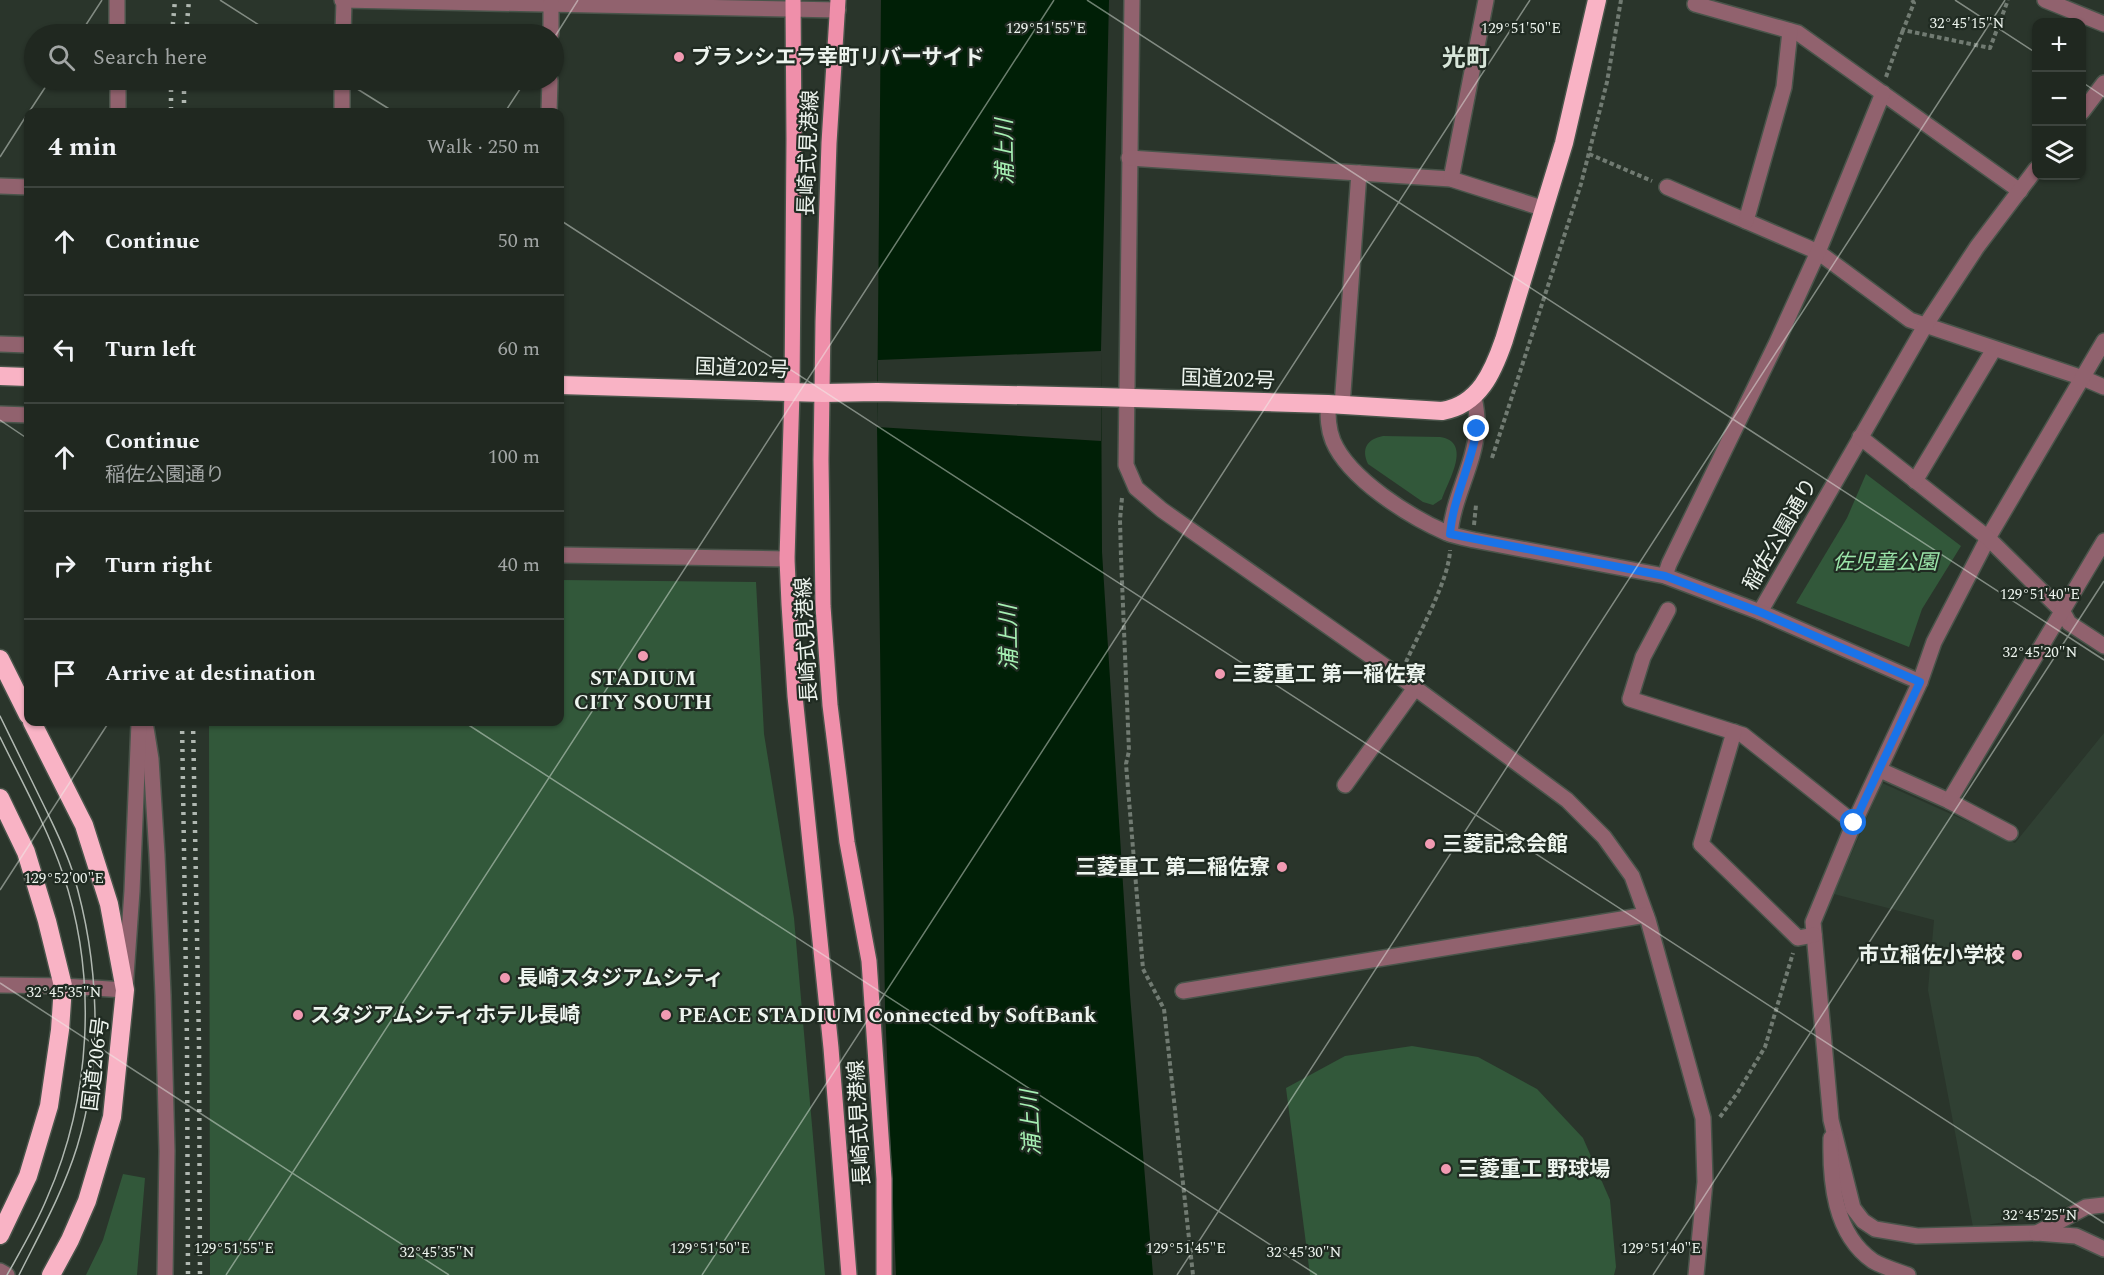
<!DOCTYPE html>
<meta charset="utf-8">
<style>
:root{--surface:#202820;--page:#283029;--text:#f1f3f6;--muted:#a2a6a5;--line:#3d443e}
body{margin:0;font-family:Spectral,"Noto Sans JP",serif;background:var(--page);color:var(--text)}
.controls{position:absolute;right:18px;top:18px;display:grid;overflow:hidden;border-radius:12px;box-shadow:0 2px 4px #0004}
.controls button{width:54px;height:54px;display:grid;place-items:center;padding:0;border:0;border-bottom:2px solid var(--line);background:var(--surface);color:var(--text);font:30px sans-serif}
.stop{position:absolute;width:18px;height:18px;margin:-14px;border:4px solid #1a73e8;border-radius:50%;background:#fff}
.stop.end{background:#1a73e8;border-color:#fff;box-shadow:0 2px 6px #0008}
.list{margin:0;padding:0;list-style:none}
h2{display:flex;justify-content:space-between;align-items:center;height:78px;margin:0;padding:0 24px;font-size:26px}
h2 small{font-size:20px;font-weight:400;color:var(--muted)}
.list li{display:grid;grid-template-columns:39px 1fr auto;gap:18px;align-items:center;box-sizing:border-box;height:108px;padding:0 24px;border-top:2px solid var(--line)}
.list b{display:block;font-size:22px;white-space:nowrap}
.list p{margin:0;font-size:20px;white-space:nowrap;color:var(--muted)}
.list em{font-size:20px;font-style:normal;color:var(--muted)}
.icon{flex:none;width:33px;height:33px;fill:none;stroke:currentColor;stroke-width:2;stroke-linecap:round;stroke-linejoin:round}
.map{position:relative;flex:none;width:2104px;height:1275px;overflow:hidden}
.search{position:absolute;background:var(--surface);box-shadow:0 2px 4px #0004;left:24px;top:24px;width:540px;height:66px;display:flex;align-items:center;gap:15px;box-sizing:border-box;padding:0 21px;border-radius:33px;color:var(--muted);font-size:22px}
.panel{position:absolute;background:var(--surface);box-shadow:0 2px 4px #0004;left:24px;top:108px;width:540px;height:618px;border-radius:12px}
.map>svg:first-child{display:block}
.built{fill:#304033}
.green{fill:#32583a}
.water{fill:#001f06}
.pier{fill:#2a352b}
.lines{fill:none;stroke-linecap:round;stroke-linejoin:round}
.minor-casing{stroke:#49544a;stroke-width:18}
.major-casing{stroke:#49544a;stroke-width:18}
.highway-casing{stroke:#49544a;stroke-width:21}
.path{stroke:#717b72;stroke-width:4;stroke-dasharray:4.5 3;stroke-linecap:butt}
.minor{stroke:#91626e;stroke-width:15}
.major{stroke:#ef8faa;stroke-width:15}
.highway{stroke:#f9b3c5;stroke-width:18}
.tram{stroke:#b0b8b1;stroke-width:1.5}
.rail{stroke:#b0b8b1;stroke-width:4.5;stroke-dasharray:3 6;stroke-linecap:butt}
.route{stroke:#1a73e8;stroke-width:8}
.ticks{fill:none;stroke:#edf4ee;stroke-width:1.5;stroke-opacity:0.45}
.poi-dot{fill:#f19ab2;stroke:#202b22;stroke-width:2}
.labels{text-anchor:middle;stroke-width:4.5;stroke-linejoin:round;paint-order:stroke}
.poi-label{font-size:21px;font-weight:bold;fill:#edf4ee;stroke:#202b22;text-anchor:start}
.street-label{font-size:21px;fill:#edf4ee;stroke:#202b22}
.park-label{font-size:21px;font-style:italic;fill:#9be5a9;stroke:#202b22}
.water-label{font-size:22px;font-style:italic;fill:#a6f0b3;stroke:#202b22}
.quarter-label{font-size:24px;font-weight:bold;fill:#d7e5d9;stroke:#202b22}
.ticks-label{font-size:15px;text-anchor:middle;fill:#edf4ee;stroke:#202b22;stroke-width:4.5;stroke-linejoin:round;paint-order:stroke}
</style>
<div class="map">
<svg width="2104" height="1275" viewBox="0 0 2104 1275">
<rect width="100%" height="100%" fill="#2a352b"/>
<polygon class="built" points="2104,733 2104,1199 2074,1203 2044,1216 1973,1227 1928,990 1934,920 1834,894 1882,783 2015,843"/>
<g class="green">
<path d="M1383,436L1440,437C1473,442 1448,481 1442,499L1433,505L1423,502L1368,464C1361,449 1367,439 1383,436Z"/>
<polygon points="1866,474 1961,546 1922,609 1909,647 1796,603 1847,518"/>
<polygon points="560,580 756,582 764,734 794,918 825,1275 210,1275 209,722 560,722"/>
<polygon points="1412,1046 1478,1057 1537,1089 1583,1138 1610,1200 1616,1267 1614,1275 1310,1275 1286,1088 1345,1056"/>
<polygon points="123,1174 145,1178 137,1275 86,1275 103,1240"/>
</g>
<polygon class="water" points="881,0 1109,0 1101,351 1102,552 1130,995 1153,1275 896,1275 885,1007 877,427"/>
<polygon class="pier" points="1101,351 1101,441 877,427 878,360"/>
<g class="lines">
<g class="minor-casing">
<g id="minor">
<polyline points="117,0 117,34"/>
<polyline points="342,0 838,10"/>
<polyline points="1132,0 1126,465 1136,488 1162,510 1399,676 1567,800 1604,837 1632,876 1648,920 1703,1118 1705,1182 1696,1275"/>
<polyline points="2045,0 2104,24"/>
<polyline points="1695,4 1798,33 2020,191"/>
<polyline points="343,34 344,0"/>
<polyline points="551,34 551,3"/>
<polyline points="118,80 118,112"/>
<polyline points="342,112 342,80"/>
<polyline points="549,112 550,80"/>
<polyline points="2082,112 2104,83"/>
<polyline points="1129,158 1451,179 1545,209"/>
<polyline points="1451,179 1486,0"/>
<polyline points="0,186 28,187"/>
<polyline points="1667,187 1818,252 1910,320 2083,378 2104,387"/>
<polyline points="1746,221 1784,87 1790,31"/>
<polyline points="2104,341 1988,538 1934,642 1920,682 1854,823 1813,922 1831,1120 1853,1208 1863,1221 1875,1229 1917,1236 2037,1233 2076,1236 2104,1249"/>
<polyline points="0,344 28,345"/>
<path d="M1328,404C1328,417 1328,429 1333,441C1349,479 1410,517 1447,533C1455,536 1465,538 1474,540L1665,576L1760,612L1925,326L1977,247L2036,169"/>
<polyline points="1342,406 1359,173"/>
<polyline points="0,414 28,415"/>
<polyline points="1860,437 1988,538 2063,612 2069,623 2104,646"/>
<polyline points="1915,481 1994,349"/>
<path d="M1450,534C1453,498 1474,466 1477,429C1478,418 1476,407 1474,397"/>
<polyline points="560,555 787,559"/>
<polyline points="1665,576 1669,564 1776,344 1818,252 1883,93"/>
<polyline points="1668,610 1643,657 1630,699 1743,735 1854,823"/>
<polyline points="1760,612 1920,682"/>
<polyline points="145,722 151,759 157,855 163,995 167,1151 165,1275"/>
<polyline points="1734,732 1701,844 1798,938 1814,935"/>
<polyline points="1880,770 1949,801 2010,833"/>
<polyline points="1345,785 1415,688"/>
<polyline points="1949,801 2104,541"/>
<polyline points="0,985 63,986 125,990 132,891 139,723"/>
<polyline points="1183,991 1646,915"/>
<path d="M1831,1138C1830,1181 1834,1234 1873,1261C1883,1267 1897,1271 1908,1275"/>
<polyline points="2037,1233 2086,1207 2104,1205"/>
<polyline points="0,1271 7,1275"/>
</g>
</g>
<g class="major-casing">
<g id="major">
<polyline points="793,0 794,140 792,392 787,559 789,604 795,696 831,1048 849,1275"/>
<polyline points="838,0 829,143 823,322 821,460 823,606 830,705 847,842 869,961 884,1179 884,1275"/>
</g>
</g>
<g class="highway-casing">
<g id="highway">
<polyline points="0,376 28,377"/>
<path d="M560,385L823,393L877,392L1101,397L1328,404L1442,411C1479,405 1493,372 1504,340L1564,143L1597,0"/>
<polyline points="0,659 28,715"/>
<polyline points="32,722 84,825 109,904 125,990 112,1117 87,1201 70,1240 51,1275"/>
<polyline points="0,798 26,852 47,921 63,986 60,1030 49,1106 28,1176 0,1235"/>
</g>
</g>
<g class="path">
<polyline points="1912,0 1914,3 1903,30 1990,48 2008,0"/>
<polyline points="1886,77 1903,30"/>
<polyline points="1589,154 1652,181"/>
<polyline points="1492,458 1581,184 1607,82 1621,0"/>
<polyline points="1122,498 1120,520 1121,557 1129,751 1126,764 1143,969 1164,1009 1193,1275"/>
<polyline points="1474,525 1476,505"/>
<path d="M1406,662C1419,633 1449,580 1450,550"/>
<polyline points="1720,1117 1738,1092 1765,1047 1793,953"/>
</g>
<use href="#minor" class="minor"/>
<use href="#major" class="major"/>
<use href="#highway" class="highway"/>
<g class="tram">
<path d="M0,716C16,749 32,781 48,814C57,833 67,853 73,873C99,960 104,1059 77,1147C63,1192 40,1233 19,1275"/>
<path d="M0,737C22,782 47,827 63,874C98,978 91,1098 47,1198C36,1225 21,1250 7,1275"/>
</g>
<g class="rail">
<polyline points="172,34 175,0"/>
<polyline points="186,34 189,0"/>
<polyline points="171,80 171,112"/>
<polyline points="184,112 184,80"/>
<polyline points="182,722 187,1043 188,1275"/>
<polyline points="193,722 199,1043 200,1275"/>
</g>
</g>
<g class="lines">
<path class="route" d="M1477,429C1471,465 1453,498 1450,534L1665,576L1760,612L1920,682L1854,823"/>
</g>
<path class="ticks" d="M220,0L273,34M1087,0L2104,660M1955,0L2036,53M80,34L102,0M554,38L578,0M343,80L394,112M2082,82L2104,97M29,112L50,80M505,112L526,80M0,157L28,113M560,220L2104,1223M0,420L28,439M464,722L1317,1275M0,890L109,722M0,983L449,1275M226,1275L1054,0M702,1275L1530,0M1177,1275L2005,0M1653,1275L2104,581"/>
<g class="poi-dot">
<circle cx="679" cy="57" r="6"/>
<circle cx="643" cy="656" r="6"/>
<circle cx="1220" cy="674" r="6"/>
<circle cx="1430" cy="844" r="6"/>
<circle cx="1282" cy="867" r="6"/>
<circle cx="2017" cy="955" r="6"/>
<circle cx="505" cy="978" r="6"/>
<circle cx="298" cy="1015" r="6"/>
<circle cx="666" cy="1015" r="6"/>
<circle cx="1446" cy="1169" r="6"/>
</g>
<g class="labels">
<g class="poi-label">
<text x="691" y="64">ブランシエラ幸町リバーサイド</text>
<text x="1232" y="681">三菱重工 第一稲佐寮</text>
<text x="643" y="685" text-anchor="middle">STADIUM<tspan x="643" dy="24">CITY SOUTH</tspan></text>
<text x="1442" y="851">三菱記念会館</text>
<text x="1270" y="874" text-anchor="end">三菱重工 第二稲佐寮</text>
<text x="2005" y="962" text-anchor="end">市立稲佐小学校</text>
<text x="517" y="985">長崎スタジアムシティ</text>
<text x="310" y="1022">スタジアムシティホテル長崎</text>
<text x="678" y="1022">PEACE STADIUM Connected by SoftBank</text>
<text x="1458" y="1176">三菱重工 野球場</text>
</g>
<g class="street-label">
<text transform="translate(808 153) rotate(-88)" y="7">長崎式見港線</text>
<text transform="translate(742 368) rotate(2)" y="7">国道202号</text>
<text transform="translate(1228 379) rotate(2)" y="7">国道202号</text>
<text transform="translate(1780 534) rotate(-60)" y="7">稲佐公園通り</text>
<text transform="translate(806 640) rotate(-93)" y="7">長崎式見港線</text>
<text transform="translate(95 1064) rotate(-83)" y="7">国道206号</text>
<text transform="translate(859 1123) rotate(-93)" y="7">長崎式見港線</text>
</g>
<g class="park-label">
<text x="1885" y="569">佐児童公園</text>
</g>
<g class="water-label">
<text transform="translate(1004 152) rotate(-91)" y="8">浦上川</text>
<text transform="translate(1008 638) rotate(-91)" y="8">浦上川</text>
<text transform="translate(1030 1123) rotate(-93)" y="8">浦上川</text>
</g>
<g class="quarter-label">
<text x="1466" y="66">光町</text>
</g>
</g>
<g class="ticks-label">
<text x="1967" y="28">32°45'15"N</text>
<text x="1046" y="33">129°51'55"E</text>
<text x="1521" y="33">129°51'50"E</text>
<text x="2040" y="599">129°51'40"E</text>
<text x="2040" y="657">32°45'20"N</text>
<text x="64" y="883">129°52'00"E</text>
<text x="64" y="997">32°45'35"N</text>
<text x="2040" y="1220">32°45'25"N</text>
<text x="234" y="1253">129°51'55"E</text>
<text x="710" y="1253">129°51'50"E</text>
<text x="1186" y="1253">129°51'45"E</text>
<text x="1661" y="1253">129°51'40"E</text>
<text x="437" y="1257">32°45'35"N</text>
<text x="1304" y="1257">32°45'30"N</text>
</g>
</svg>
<div class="controls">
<button>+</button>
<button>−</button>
<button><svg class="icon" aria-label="layers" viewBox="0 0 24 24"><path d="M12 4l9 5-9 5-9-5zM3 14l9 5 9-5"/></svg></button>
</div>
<div class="stop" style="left:1854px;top:823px"></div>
<div class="stop end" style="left:1477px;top:429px"></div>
<div class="search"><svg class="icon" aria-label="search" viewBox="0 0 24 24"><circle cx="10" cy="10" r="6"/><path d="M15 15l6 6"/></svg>Search here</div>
<section class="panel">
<h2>4 min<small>Walk · 250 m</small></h2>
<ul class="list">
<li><svg class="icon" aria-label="ahead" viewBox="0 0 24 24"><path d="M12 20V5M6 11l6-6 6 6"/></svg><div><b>Continue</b></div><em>50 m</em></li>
<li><svg class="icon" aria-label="left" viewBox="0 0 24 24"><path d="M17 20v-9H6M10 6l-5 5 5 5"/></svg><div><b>Turn left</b></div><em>60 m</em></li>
<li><svg class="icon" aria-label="ahead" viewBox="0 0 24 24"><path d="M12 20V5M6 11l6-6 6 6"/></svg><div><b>Continue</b><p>稲佐公園通り</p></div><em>100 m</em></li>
<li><svg class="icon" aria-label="right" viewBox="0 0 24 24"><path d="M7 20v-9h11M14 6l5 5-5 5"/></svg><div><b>Turn right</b></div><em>40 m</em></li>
<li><svg class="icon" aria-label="arrive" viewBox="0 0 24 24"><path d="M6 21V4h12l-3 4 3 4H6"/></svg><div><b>Arrive at destination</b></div></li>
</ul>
</section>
</div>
